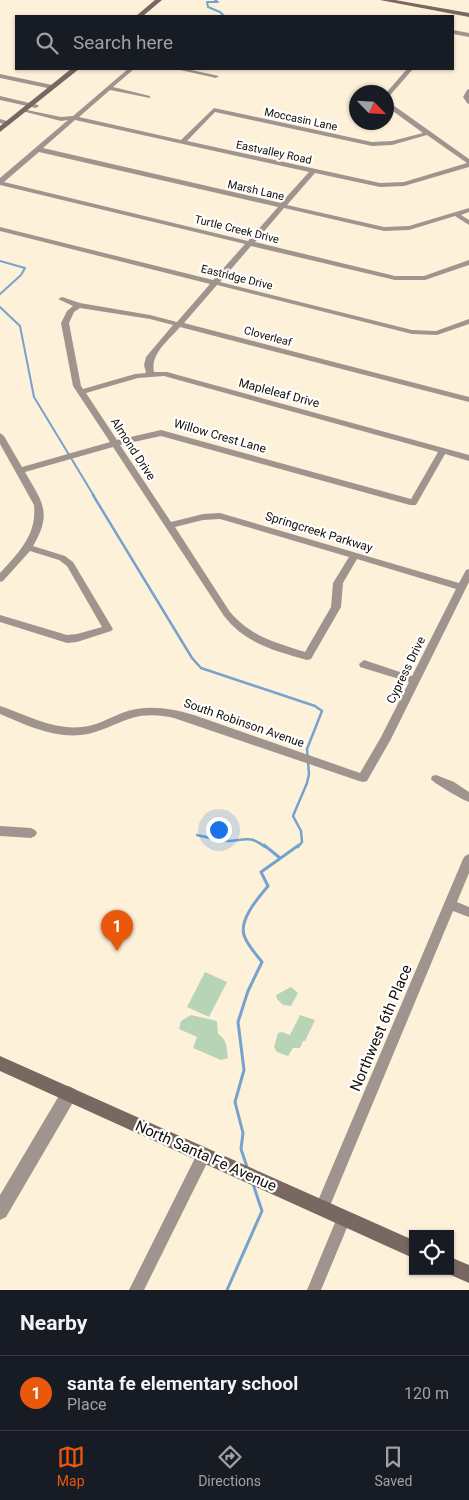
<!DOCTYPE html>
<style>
:root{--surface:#171b24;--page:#20242c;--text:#f1f3f6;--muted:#9ea1a6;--line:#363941;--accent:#ea580c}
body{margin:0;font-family:Roboto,sans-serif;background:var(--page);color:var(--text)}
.controls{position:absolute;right:15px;bottom:15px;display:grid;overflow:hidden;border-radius:0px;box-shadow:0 1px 4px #0004}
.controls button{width:45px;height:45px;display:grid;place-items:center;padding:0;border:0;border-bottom:1px solid var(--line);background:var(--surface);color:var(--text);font:25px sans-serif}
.compass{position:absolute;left:349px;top:85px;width:45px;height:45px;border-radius:50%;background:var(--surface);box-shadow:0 1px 4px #0004;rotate:115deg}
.you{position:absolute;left:218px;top:829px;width:18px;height:18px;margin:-12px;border:4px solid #fff;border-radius:50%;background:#1a73e8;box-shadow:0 0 0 8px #1a73e833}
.badge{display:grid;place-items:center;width:32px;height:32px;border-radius:50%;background:var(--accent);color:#fff;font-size:16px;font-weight:700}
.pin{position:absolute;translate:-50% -41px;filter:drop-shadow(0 1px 2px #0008)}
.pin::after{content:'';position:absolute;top:26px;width:18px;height:15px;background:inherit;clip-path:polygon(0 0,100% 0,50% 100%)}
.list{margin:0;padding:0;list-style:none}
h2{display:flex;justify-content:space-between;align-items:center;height:65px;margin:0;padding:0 20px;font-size:21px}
h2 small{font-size:16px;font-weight:400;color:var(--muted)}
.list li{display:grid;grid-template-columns:32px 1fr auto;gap:15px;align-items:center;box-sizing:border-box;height:75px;padding:0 20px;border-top:1px solid var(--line)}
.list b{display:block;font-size:19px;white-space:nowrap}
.list p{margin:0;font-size:16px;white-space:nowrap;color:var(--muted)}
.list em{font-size:16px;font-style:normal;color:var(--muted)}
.icon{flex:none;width:28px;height:28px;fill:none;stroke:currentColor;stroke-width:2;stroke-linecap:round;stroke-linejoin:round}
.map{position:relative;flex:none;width:469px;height:1290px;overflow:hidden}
.search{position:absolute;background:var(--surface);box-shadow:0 1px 4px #0004;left:15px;right:15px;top:15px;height:55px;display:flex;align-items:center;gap:12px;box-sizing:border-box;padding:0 18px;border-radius:0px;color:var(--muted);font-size:19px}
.sheet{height:140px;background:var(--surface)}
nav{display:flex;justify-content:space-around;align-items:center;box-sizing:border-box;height:70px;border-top:1px solid var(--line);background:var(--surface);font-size:14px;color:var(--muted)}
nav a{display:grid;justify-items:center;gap:2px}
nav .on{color:var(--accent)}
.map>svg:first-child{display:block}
.green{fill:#b8d4b7}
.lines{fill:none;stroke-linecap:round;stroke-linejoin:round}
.stream-far2{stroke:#75a3cd;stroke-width:2}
.stream-far1{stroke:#75a3cd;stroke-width:2.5}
.stream{stroke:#75a3cd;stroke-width:3}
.minor{fill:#a0948f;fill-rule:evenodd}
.tertiary{fill:#a0948f;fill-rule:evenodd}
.secondary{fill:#786861;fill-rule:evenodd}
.labels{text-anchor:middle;stroke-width:4.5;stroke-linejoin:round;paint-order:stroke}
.far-street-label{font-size:11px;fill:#130f07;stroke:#fff}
.street-label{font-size:12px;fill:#130f07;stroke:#fff}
.near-street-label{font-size:15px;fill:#130f07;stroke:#fff}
</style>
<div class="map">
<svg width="469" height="1290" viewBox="0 0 469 1290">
<rect width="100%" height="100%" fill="#fef1d9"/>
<g class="green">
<polygon points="205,972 227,982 209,1017 187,1007"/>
<polygon points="291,987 298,993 291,1006 283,1005 277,999 276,995"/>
<path d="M191,1015L217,1021L218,1034C228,1040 226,1048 228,1058L221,1060L193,1048L197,1037L179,1029L181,1021Z"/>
<polygon points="300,1015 315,1020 305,1041 303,1041 300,1048 293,1048 288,1056 277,1052 274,1047 278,1033 282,1032 290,1035"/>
</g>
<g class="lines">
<g class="stream-far2">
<polyline points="215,0 218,2 207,2 208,7 220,12 224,16"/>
<polyline points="0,261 25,268 21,275 0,294"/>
<polyline points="0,307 20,326 34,397 94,496"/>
</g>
<g class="stream-far1">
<polyline points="93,495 192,658 201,668 315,706 322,711 307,749 309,774 307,783 293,816 301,831 302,842 298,847"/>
<path d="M197,835C207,837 218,841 228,841C245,840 250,835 265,847"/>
</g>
<g class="stream">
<polyline points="264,845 280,858"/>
<path d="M247,1167L241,1149L243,1133L235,1102L244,1070L238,1022L248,991L262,962C256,954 247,945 244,935C239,919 259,897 268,886L261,872L299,845"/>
<polyline points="227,1290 262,1211 253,1184"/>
</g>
<g class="minor">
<polygon points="453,30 469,33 469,37 453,34"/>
<path d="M128,69H134L113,87L150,96V98L110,90L79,117L181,140L214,108L372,142L392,141L423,133L386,106V100L469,159V167L404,186L380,187L315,173L287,205L384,227L409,226L469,208V212L461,215L469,220V225L455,216L409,230L384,231L284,208L255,242L395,276H424L469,260V265L425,280H395L251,246L220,282L412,330L436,331L469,319V324L437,335L412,334L217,285L184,323L469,397V402L180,327C169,340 150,354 154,372H167L469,455V461L445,454L416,505H410L161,436L120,445L171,522L203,514L220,513L459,583L466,570L469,569V582L391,739L367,781L363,782L359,781L174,718C160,715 146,714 132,718C115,723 100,733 81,735C53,738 26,725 0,714V706C27,715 52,730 82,727C96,726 109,718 122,713C146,704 169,708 194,715L360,773L381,737L409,682L360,667L359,664L364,660L412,676L456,589L357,559L343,583L341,607L311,659L307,660C274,650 246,644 224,616L113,447L25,472C42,502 53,512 33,546L65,556L73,562L113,629L111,631L77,642L67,643L0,622V615L67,635L77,634L102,627L67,566L59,560L30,551L3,581L0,582V573C19,552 37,535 34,505L0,444V433L4,436L22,467L110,442L73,386L61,323L67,311L73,306L58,299L62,297L80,303L150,315L177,322L210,284L0,231V227L213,280L245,244L0,185V178L68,120L61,121L22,111V109L61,117L73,116ZM215,112L372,146L392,145L427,135L467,163L404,182L380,183L187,141ZM75,120L309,172L281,203L43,148ZM39,152L278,207L248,241L4,182ZM80,308L150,319L173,325L146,357L144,365L146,373L135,374L83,389L81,386L69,323L74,312ZM164,376L438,452L411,499L161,430L117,440L86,393L138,378ZM220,519L349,557L333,583L331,607L305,652C274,642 252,637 230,612L175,527L203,520Z"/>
<polygon points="176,69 187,69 219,76 216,78"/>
<polygon points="407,69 413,69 386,100 386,93"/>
<polygon points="0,74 52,85 55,87 52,89 0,78"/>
<polygon points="469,89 469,104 467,103 463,97 467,90"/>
<polygon points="0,96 38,105 39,106 36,108 0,100"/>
<polygon points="0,119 10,122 11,123 8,125 0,123"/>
<path d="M436,775L454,782L469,792V802C464,801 432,782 431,779L432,776Z"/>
<polygon points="0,826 31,828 35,830 37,833 35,836 31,838 0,836"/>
<polygon points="469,854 469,873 457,902 469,907 469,917 453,911 327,1213 322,1215 317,1213 315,1208 317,1203 463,859 465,856"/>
<polygon points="204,1148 209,1150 211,1155 144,1290 129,1290 199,1150"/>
<polygon points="344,1211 349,1213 351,1218 321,1290 307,1290 339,1213"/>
</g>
<polygon class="tertiary" points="69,1086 75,1089 77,1094 75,1099 6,1217 0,1220 0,1195 63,1089"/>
<g class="secondary">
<polygon points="155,0 162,0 143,16 136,16"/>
<polygon points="380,0 395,0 469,13 469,17"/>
<polygon points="71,69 79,69 0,132 0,126"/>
<polygon points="0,1056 413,1240 413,1258 0,1071"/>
<polygon points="450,1257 469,1265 469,1283 444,1272 450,1271"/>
</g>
</g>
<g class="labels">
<g class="far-street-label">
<text transform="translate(301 119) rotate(12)" y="4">Moccasin Lane</text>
<text transform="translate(274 152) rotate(12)" y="4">Eastvalley Road</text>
<text transform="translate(256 190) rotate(13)" y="4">Marsh Lane</text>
<text transform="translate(237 229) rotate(14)" y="4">Turtle Creek Drive</text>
<text transform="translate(237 277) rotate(14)" y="4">Eastridge Drive</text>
<text transform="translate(268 336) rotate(15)" y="4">Cloverleaf</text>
</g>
<g class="street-label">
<text transform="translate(279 393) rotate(15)" y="4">Mapleleaf Drive</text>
<text transform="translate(220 436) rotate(16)" y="4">Willow Crest Lane</text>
<text transform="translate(133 449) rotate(57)" y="4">Almond Drive</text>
<text transform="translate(319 532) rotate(17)" y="4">Springcreek Parkway</text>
<text transform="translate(406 670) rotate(-64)" y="4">Cypress Drive</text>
<text transform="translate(244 723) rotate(19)" y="4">South Robinson Avenue</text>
</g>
<g class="near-street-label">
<text transform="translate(381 1028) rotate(-67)" y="5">Northwest 6th Place</text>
<text transform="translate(206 1156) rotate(24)" y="5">North Santa Fe Avenue</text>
</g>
</g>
</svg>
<div class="controls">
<button><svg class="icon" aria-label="locate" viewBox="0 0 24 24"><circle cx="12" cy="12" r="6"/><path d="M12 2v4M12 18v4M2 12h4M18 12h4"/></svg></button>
</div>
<svg class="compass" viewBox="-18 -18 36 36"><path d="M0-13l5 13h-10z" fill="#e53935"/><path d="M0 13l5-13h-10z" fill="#9ea1a6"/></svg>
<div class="you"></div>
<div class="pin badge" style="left:117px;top:951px">1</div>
<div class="search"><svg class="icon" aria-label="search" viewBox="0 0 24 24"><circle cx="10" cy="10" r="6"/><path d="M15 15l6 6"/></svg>Search here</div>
</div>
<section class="sheet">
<h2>Nearby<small></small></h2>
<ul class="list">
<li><span class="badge">1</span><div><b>santa fe elementary school</b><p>Place</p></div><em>120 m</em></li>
</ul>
</section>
<nav>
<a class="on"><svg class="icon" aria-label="map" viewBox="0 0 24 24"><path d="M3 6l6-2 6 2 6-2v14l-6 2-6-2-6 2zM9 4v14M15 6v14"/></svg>Map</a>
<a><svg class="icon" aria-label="directions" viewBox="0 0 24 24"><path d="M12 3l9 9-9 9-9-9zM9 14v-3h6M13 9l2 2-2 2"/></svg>Directions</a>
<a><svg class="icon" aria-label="saved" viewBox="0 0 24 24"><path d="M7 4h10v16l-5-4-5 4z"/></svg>Saved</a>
</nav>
